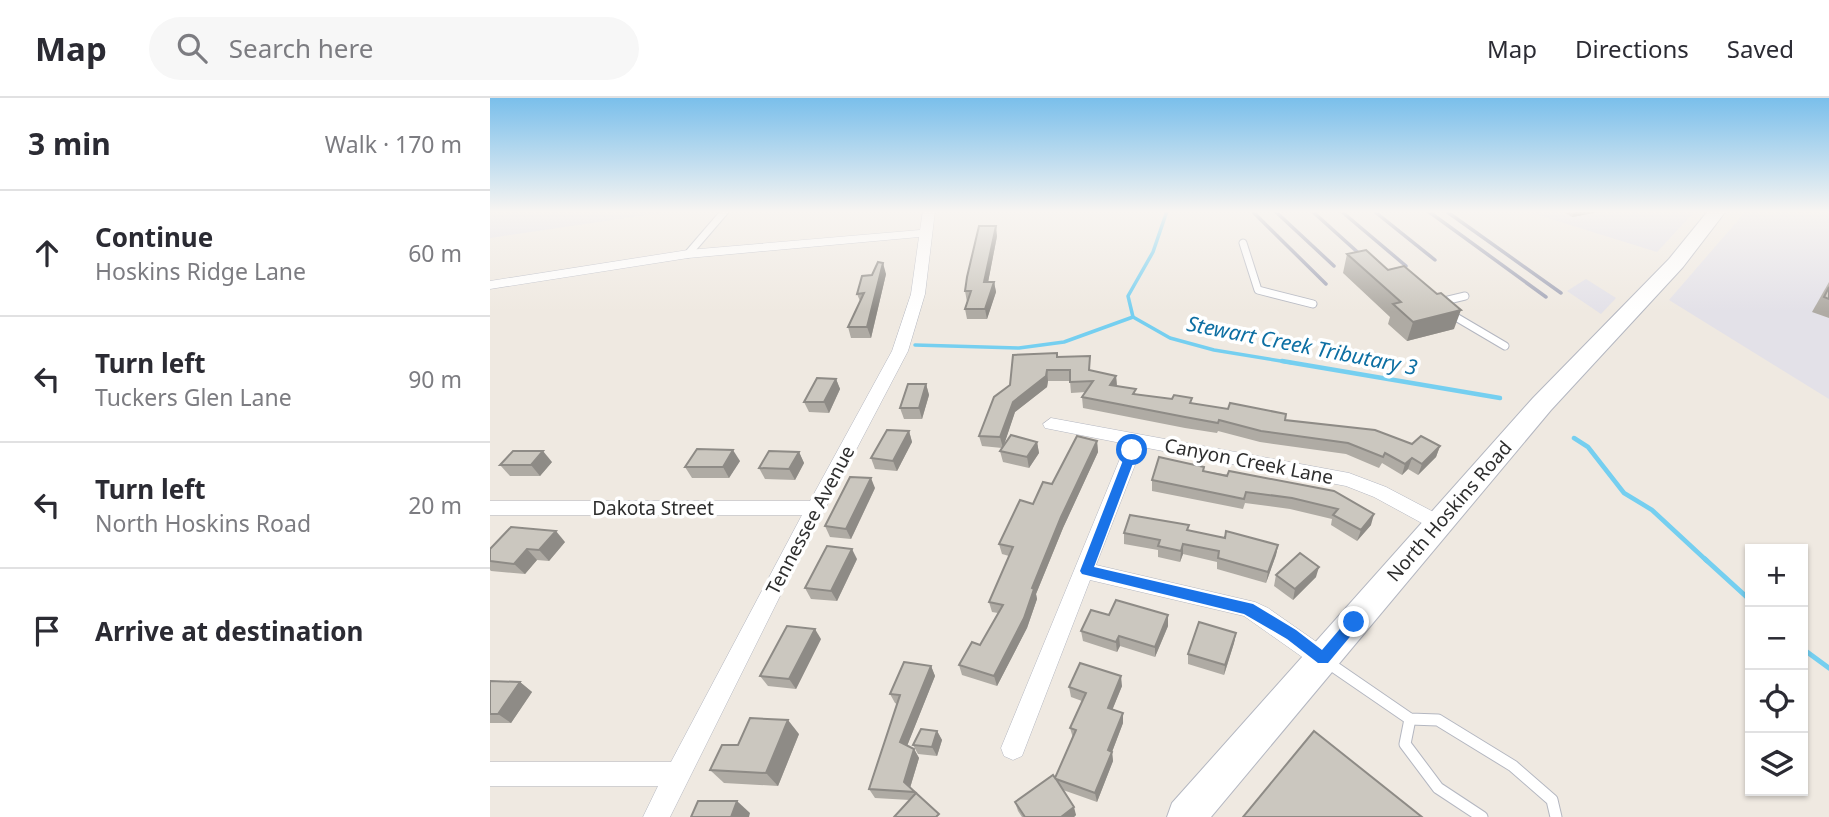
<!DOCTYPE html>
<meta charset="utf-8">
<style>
:root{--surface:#fff;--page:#f7f7f7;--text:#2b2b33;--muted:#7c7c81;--line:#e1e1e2}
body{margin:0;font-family:"Noto Sans",sans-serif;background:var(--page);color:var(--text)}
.controls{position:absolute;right:21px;bottom:21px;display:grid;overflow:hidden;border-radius:0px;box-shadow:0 2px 5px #0004}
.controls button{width:63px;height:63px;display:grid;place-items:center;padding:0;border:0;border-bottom:2px solid var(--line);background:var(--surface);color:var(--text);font:35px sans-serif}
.stop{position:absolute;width:21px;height:21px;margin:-16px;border:5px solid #1a73e8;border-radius:50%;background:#fff}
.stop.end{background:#1a73e8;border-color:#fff;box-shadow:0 2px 7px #0008}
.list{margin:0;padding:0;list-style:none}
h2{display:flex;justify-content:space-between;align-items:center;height:91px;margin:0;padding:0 28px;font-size:30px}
h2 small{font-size:23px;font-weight:400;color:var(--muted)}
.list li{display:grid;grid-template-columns:46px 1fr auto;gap:21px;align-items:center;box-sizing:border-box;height:126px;padding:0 28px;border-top:2px solid var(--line)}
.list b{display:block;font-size:26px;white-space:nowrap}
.list p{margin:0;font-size:23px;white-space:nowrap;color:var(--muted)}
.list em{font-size:23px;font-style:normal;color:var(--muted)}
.icon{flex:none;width:38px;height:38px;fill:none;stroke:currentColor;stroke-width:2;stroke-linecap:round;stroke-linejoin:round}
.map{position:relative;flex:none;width:1339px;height:719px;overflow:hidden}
header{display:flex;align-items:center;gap:42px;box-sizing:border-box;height:98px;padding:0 35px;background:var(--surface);border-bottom:2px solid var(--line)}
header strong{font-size:33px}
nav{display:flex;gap:38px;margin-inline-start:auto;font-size:24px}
.search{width:490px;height:63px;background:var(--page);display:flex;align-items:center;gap:18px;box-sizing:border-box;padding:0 24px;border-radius:38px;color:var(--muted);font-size:26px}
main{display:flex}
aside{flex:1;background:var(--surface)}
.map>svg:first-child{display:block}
.industrial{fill:#e3e1e8}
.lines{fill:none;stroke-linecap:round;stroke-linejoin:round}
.stream-far2{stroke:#75cff0;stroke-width:3.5}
.stream-far1{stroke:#75cff0;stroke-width:4.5}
.stream{stroke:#75cff0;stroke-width:5}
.lane-far1-casing{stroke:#b4b7c1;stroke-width:9}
.lane-casing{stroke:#b4b7c1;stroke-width:13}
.street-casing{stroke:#b4b7c1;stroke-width:1}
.secondary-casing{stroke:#b4b7c1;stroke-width:2}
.lane-far1{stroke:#fff;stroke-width:7}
.lane{stroke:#fff;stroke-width:11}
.street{fill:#fff;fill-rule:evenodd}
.secondary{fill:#fff;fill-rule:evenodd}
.rail{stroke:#a3a6b8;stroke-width:3.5}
.wall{fill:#afaba4}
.shaded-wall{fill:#8e8b86}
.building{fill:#cbc7bf;stroke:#8e8b86;stroke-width:2}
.route{fill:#1a73e8}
.labels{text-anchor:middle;stroke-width:7;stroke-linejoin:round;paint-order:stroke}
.street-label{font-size:19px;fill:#2e2e2e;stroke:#fff}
.water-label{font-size:21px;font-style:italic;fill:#0d6fa3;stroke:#fff}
</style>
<header>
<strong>Map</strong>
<div class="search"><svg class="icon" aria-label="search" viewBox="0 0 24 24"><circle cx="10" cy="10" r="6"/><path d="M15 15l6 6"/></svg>Search here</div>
<nav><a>Map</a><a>Directions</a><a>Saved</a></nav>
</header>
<main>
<aside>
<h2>3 min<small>Walk · 170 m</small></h2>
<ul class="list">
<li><svg class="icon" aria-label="ahead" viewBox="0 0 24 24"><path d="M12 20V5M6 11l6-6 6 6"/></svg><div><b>Continue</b><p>Hoskins Ridge Lane</p></div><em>60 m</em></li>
<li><svg class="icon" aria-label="left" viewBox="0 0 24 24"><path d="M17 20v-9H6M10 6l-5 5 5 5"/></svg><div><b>Turn left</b><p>Tuckers Glen Lane</p></div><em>90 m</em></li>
<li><svg class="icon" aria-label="left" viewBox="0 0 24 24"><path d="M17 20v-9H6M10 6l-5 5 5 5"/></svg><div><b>Turn left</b><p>North Hoskins Road</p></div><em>20 m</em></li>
<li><svg class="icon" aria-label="arrive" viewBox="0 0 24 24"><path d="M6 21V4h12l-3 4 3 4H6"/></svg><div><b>Arrive at destination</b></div></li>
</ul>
</aside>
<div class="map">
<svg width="1339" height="719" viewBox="0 0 1339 719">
<rect width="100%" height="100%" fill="#efe9e1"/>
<g class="industrial">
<polygon points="0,113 184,113 0,140"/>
<polygon points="1035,113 1205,113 1167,154"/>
<polygon points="1256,113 1339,113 1339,301 1179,202"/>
<polygon points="1096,181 1126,200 1111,216 1077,193"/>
</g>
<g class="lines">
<g class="stream-far2">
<polyline points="677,113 663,154 638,198 643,219 680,240 724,252 803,265"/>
<polyline points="425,247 529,250 574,244 643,219"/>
</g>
<g class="stream-far1">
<polyline points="792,263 1010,300"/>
<polyline points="1084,340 1098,349 1134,395 1162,412 1217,463"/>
</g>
<g class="stream">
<polyline points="1215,461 1260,502"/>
<polyline points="1313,551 1339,570"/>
</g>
<g class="lane-far1-casing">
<g id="lane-far1">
<polyline points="753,145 768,192 823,206"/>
<polyline points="198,156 235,113"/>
<polyline points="950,204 975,198"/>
<polyline points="959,215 1015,248"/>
</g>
</g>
<g class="lane-casing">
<g id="lane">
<polyline points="837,564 920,621 948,622 1023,668 1062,702 1066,719"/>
<polyline points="920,621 915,646 948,690 992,719"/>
</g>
</g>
<g class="street-casing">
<g id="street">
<polygon points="433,113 445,113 435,196 418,253 304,470 180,719 153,719 168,688 0,688 0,664 181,664 312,417 0,417 0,403 320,403 402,253 421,196 429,139 198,160 0,191 0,183 198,152 430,132"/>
<polygon points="561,320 859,375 896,389 955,420 958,425 955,430 941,430 884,399 856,388 652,349 606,467 765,504 778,510 841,554 844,561 841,568 833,571 825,568 754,518 600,482 532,658 523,662 514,658 511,650 636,346 555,330 553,326"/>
</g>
</g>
<g class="secondary-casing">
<polygon id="secondary" points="1218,113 1236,113 1193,169 1061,312 721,719 677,719 682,705 1043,300 1179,161"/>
</g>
<use href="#lane-far1" class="lane-far1"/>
<use href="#lane" class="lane"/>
<use href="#street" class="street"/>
<use href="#secondary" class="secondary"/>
<g class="rail">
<polyline points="762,113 836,186"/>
<polyline points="785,113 844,168"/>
<polyline points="822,113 873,159"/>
<polyline points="851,113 916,168"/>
<polyline points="884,113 945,162"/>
<polyline points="938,113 1056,199"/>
<polyline points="956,113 1071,195"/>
</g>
</g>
<g class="wall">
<polygon points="1072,113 1114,113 1082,119"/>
<polygon points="507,138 498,184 504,184 506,194 497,221 477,221 475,211 477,204 475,193"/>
<polygon points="857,156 964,231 917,243 898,226 900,219 853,175"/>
<polygon points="396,176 381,240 361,240 358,229 370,203 367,196"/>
<polygon points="1339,184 1339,220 1322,214"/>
<polygon points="567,255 568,259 600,272 626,278 627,288 646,296 795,322 922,346 950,348 946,359 928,377 918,371 912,377 892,365 889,370 856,356 770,344 728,333 727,335 695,330 593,310 592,299 596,294 581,295 580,283 558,283 557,289 525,314 513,349 547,344 549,355 539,370 513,364 510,353 512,350 492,348 489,338"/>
<polygon points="346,281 350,291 339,315 319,314 314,304"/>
<polygon points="436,286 439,297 432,321 414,321 410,310"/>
<polygon points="419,333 422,344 407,373 385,371 381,360"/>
<polygon points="607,343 608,354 573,430 546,496 547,501 537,530 507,588 472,577 469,567 490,547 508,515 502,514 499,504 519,458 512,456 509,446 543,406"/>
<polygon points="309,354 314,365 305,382 275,381 269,370"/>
<polygon points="250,363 239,380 202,380 195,369"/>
<polygon points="62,364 50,378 20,378 10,367"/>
<polygon points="714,369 714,373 844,393 881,427 867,443 841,427 842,421 800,411 755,405 753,411 662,393 662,382"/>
<polygon points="385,390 361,441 340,439 335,428"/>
<polygon points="699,433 735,440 788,447 786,457 776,485 727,471 727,464 693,456 690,464 668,459 668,452 634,446 634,435"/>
<polygon points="75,444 59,463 47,462 35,476 1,473 0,472 0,451"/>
<polygon points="367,461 347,503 321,501 315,490"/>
<polygon points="786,477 826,479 803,502 784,488"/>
<polygon points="619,517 678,528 665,559 630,548 627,554 593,543 591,533"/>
<polygon points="746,535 744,545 734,577 698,566 698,556"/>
<polygon points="331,541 306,591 278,588 270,578"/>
<polygon points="441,568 445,578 417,648 424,651 429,660 420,690 426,696 420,702 385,700 379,691 407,606 405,605 400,596"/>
<polygon points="0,583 30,584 42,594 21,625 0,625"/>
<polygon points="632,588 622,612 633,625 622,654 623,663 607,704 573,692 586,717 584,719 532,719 528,713 525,704 565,680 583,640 580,630 592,603 581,599 579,589"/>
<polygon points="447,633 452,642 447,658 428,656 423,647"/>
<polygon points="309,636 288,688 234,685 220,672 248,647"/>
</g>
<g class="shaded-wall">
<polygon points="1085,113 1114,113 1082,119"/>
<polygon points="506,128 507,138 496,195 494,184"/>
<polygon points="393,165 396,176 381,240 377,229"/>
<polygon points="504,184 506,194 497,221 495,211"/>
<polygon points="971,212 964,231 917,243 923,224"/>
<polygon points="557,272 558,283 557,289 525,314 513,350 510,339 523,304"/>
<polygon points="626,278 627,289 620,287"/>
<polygon points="346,281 350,291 339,315 334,304"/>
<polygon points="436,286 439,297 432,321 429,310"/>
<polygon points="419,333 422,344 407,373 403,363"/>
<polygon points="607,343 608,354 573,430 546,496 547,501 537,530 507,588 504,578 571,419"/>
<polygon points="547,344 549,355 539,370 537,359"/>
<polygon points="950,348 946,359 928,377 932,366"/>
<polygon points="243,352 250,363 239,380 233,369"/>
<polygon points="53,353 62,364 50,378 41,367"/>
<polygon points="309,354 314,365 305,382 299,371"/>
<polygon points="922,360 918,371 912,377 915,366"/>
<polygon points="381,380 385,390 361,441 356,431"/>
<polygon points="884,416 881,427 867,443 871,432"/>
<polygon points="66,433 75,444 59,463 49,452"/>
<polygon points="693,446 693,456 690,464 691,453"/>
<polygon points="788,447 786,457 776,485 778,474"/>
<polygon points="37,451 47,462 35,476 24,466"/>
<polygon points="362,451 367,461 347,503 341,493"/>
<polygon points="829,469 826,479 803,502 805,491"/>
<polygon points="678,517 678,528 665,559 665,549"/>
<polygon points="325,531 331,541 306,591 299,581"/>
<polygon points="746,535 744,545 734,577 735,567"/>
<polygon points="629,538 630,548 627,554 626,544"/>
<polygon points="441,568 445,578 415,653 410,644"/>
<polygon points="631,578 632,588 619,620 618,610"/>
<polygon points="30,584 42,594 21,625 8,616"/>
<polygon points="633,615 633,625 622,654 623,663 607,704 605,695 618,652"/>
<polygon points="298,622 309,636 288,688 276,675"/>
<polygon points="447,633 452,642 447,658 442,649"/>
<polygon points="424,651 429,660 419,693 414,684"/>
<polygon points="247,703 260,715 259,719 241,719"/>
<polygon points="584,709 586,717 584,719 571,719"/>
</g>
<g class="building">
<polygon points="489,128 506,128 494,184 504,184 495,211 475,211 481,193 475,193 477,179"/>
<polygon points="876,152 898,172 914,168 947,196 951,195 971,212 923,224 903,206 911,204 857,156"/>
<polygon points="388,164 393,165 377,229 358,229 374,195 367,196 372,178 382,177"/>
<polygon points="1339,189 1339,201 1334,199"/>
<polygon points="567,255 567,259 600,258 599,272 626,278 620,287 646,291 643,296 682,301 684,297 702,300 700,305 738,311 740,305 796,316 795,322 885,332 922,346 931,338 950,348 932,366 922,360 915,366 895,355 893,359 858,345 771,333 729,322 728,325 695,319 592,299 603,283 580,284 580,272 557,272 556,278 523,304 510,339 489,338 504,299 520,287 523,257"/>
<polygon points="327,280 346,281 334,304 314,304"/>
<polygon points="418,286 436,286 429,310 410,310"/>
<polygon points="397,332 419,333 403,363 381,360"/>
<polygon points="521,337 547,344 537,359 510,353"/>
<polygon points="587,338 607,343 571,419 542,490 544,491 534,520 504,578 469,567 482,544 490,547 513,507 499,504 523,449 509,446 530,402 543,406 553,384 562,386"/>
<polygon points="207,351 243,352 233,369 195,369"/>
<polygon points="23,353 53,353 41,367 10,367"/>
<polygon points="279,353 309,354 299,371 269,370"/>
<polygon points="669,359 714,369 713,373 737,378 739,373 844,393 884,416 871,432 843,417 848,411 802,400 756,394 754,401 662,382"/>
<polygon points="360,379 381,380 356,431 335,428"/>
<polygon points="640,417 699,427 697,432 735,440 736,433 788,447 778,474 728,460 729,453 693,446 691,453 668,448 670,442 634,435"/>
<polygon points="21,429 66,433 49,452 37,451 24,466 0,463 0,451"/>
<polygon points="337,448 362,451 341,493 315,490"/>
<polygon points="810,455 829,469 805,491 786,477"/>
<polygon points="626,502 678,517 665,549 629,538 626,544 591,533 601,512 619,517"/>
<polygon points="709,524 746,535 735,567 698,556"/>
<polygon points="297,528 325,531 299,581 270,578"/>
<polygon points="414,564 441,568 410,644 424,651 414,684 425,694 379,691 410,597 400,596"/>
<polygon points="590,565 631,578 618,610 633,615 618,652 622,654 605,695 566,681 584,709 571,719 535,719 525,704 563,677 565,680 586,632 580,630 596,595 579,589"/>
<polygon points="0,583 30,584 8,616 0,616"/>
<polygon points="260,620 298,622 276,675 220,672 232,647 248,647"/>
<polygon points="431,631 447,633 442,649 423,647"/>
<polygon points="824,633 932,719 753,719"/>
<polygon points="426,695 449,716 446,719 404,719"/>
<polygon points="208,703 247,703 241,719 201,719"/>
</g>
<linearGradient id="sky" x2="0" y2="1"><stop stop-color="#7abfeb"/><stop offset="0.53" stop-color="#f8f5f2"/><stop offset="1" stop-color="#f8f5f2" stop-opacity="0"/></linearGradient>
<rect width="1339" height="214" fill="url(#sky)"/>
<polygon class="route" points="642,349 648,352 604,469 763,506 806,532 832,552 860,519 869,519 869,528 838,565 828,565 797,541 754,516 592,476 590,473 637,352"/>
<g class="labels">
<g class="street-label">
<text transform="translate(759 363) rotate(11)" y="7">Canyon Creek Lane</text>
<text x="163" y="417">Dakota Street</text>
<text transform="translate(959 413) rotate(-49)" y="7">North Hoskins Road</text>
<text transform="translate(320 422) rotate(-62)" y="7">Tennessee Avenue</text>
</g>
<g class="water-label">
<text transform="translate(812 248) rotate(11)" y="7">Stewart Creek Tributary 3</text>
</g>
</g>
</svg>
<div class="controls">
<button>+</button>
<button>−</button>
<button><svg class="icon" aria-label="locate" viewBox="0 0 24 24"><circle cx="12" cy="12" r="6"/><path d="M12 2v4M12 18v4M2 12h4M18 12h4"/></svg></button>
<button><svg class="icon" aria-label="layers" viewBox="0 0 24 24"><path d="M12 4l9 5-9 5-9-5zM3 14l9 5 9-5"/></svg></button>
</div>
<div class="stop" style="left:642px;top:352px"></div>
<div class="stop end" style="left:864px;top:524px"></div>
</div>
</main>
